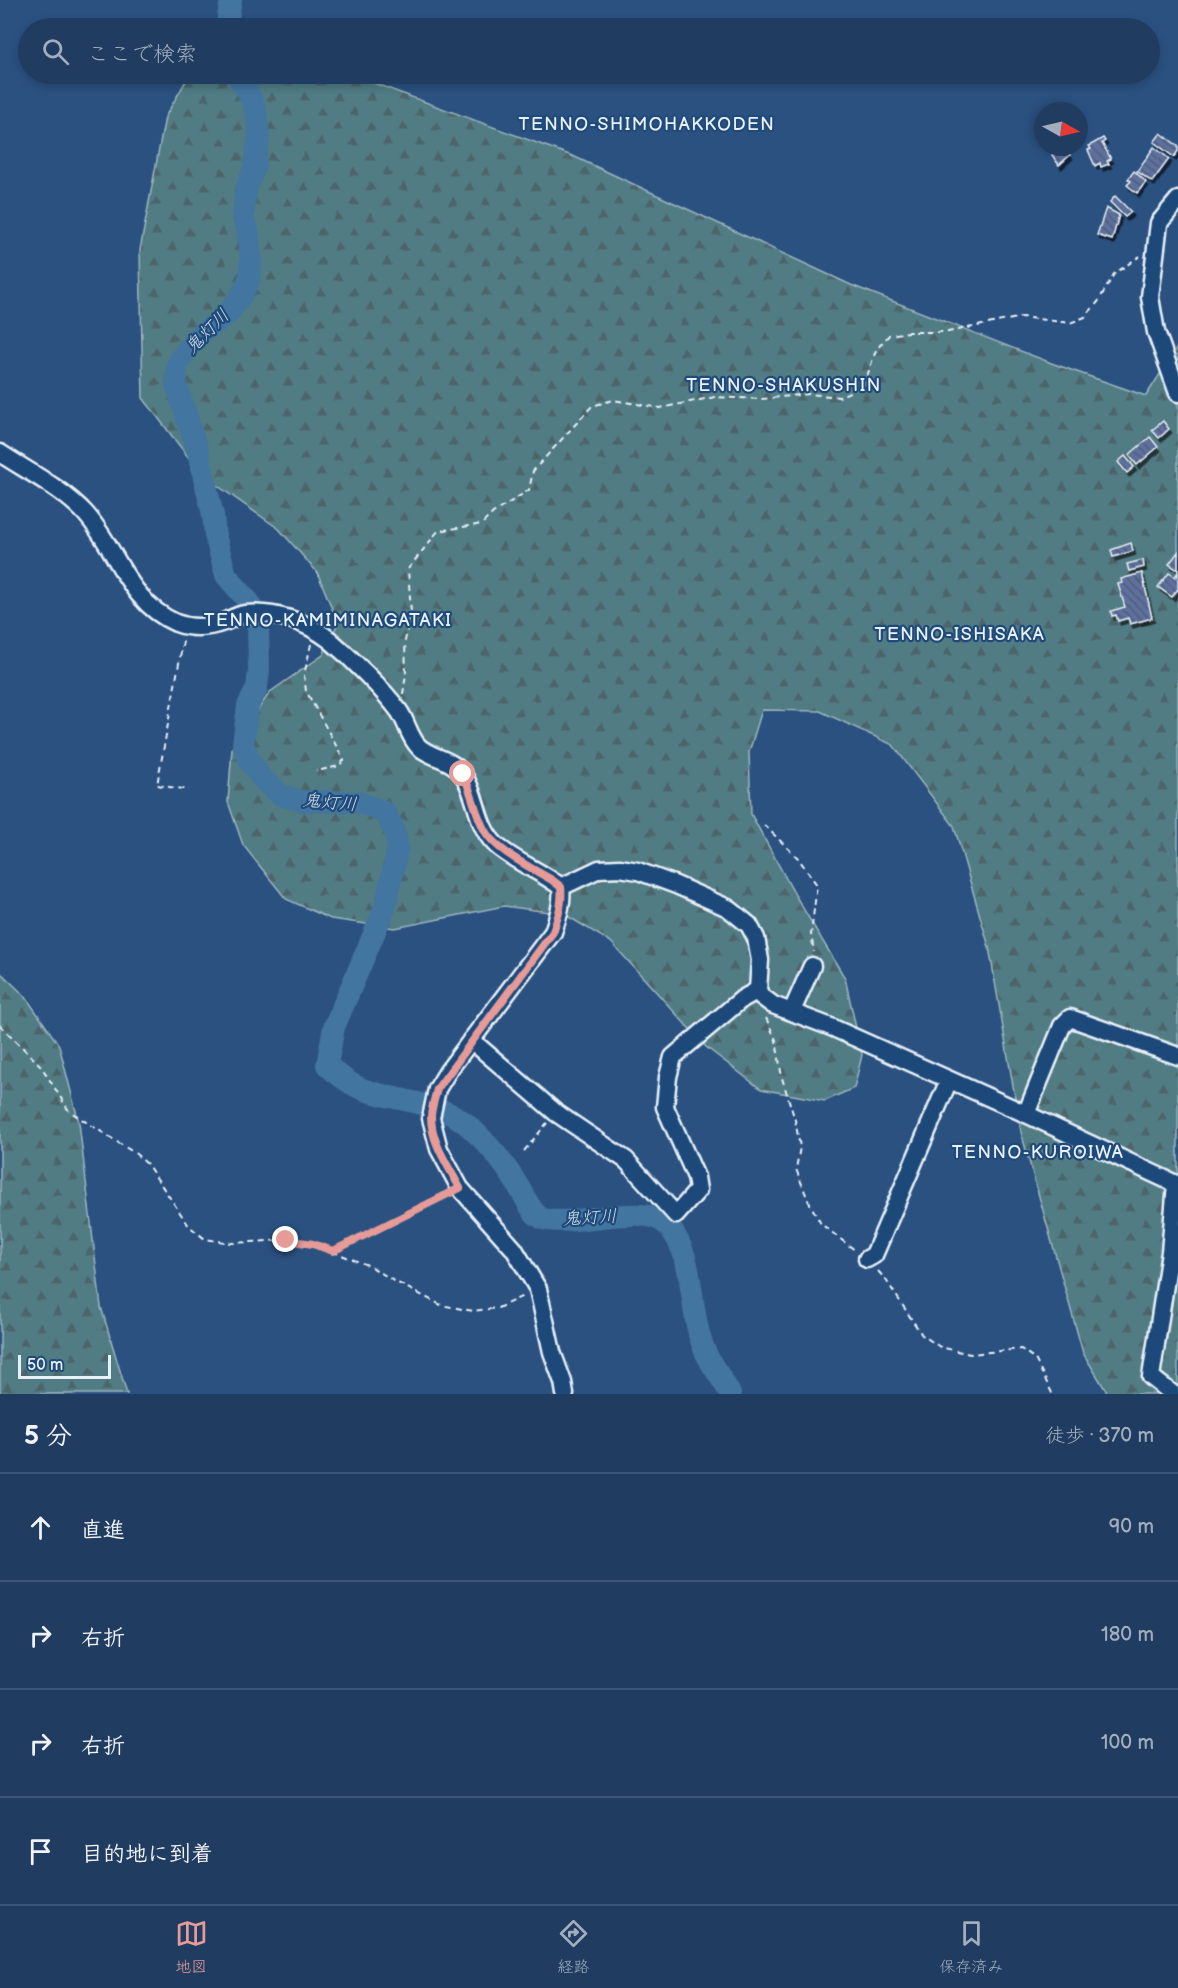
<!DOCTYPE html>
<html lang="ja">
<meta charset="utf-8">
<style>
:root{--surface:#203d61;--page:#284467;--text:#f1f3f6;--muted:#a2aebd;--line:#3d5676;--accent:#e69b98}
body{margin:0;font-family:"Balsamiq Sans","Klee One",sans-serif;background:var(--page);color:var(--text)}
.compass{position:absolute;left:1034px;top:102px;width:54px;height:54px;border-radius:50%;background:var(--surface);box-shadow:0 3px 9px #0003;rotate:98deg}
.scale{position:absolute;left:18px;bottom:15px;width:93px;box-sizing:border-box;padding-left:6px;border:3px solid #e8f1f8;border-top:0;font-size:16px;line-height:21px;white-space:nowrap;color:#e8f1f8;-webkit-text-stroke:4px #1f4a7a;paint-order:stroke}
.stop{position:absolute;width:18px;height:18px;margin:-14px;border:4px solid #e69b98;border-radius:50%;background:#fff}
.stop.end{background:#e69b98;border-color:#fff;box-shadow:0 2px 6px #0008}
.list{margin:0;padding:0;list-style:none}
h2{display:flex;justify-content:space-between;align-items:center;height:78px;margin:0;padding:0 24px;font-size:26px}
h2 small{font-size:20px;font-weight:400;color:var(--muted)}
.list li{display:grid;grid-template-columns:39px 1fr auto;gap:18px;align-items:center;box-sizing:border-box;height:108px;padding:0 24px;border-top:2px solid var(--line)}
.list b{display:block;font-size:22px;white-space:nowrap}
.list em{font-size:20px;font-style:normal;color:var(--muted)}
.icon{flex:none;width:33px;height:33px;fill:none;stroke:currentColor;stroke-width:2;stroke-linecap:round;stroke-linejoin:round}
.map{position:relative;flex:none;width:1178px;height:1394px;overflow:hidden}
.search{position:absolute;background:var(--surface);box-shadow:0 3px 9px #0003;left:18px;right:18px;top:18px;height:66px;display:flex;align-items:center;gap:15px;box-sizing:border-box;padding:0 21px;border-radius:33px;color:var(--muted);font-size:22px}
.sheet{height:510px;background:var(--surface)}
nav{display:flex;justify-content:space-around;align-items:center;box-sizing:border-box;height:84px;border-top:2px solid var(--line);background:var(--surface);font-size:16px;color:var(--muted)}
nav a{display:grid;justify-items:center;gap:3px}
nav .on{color:var(--accent)}
.map>svg:first-child{display:block}
.forest{fill:url(#forest-firs);stroke:#9cb6be;stroke-width:1.5}
.lines{fill:none;stroke-linecap:round;stroke-linejoin:round}
.river{stroke:#42759f;stroke-width:22}
.building{fill:url(#building-back-hatch);stroke:#e8f1f8;stroke-width:1.5;filter:url(#shadow)}
.minor-casing{stroke:#e8f1f8;stroke-width:21}
.path{stroke:#e8f1f8;stroke-width:2;stroke-dasharray:6 4.5;stroke-linecap:butt}
.minor{stroke:#1f4a7a;stroke-width:16}
.route{stroke:#e69b98;stroke-width:8}
.labels{text-anchor:middle;stroke-width:4.5;stroke-linejoin:round;paint-order:stroke}
.neighbourhood-label{font-size:18px;letter-spacing:1.5px;fill:#e8f1f8;stroke:#1f4a7a}
.water-label{font-size:18px;font-style:italic;fill:#cfdeeb;stroke:#1f4a7a}
</style>
<div class="map">
<svg width="1178" height="1394" viewBox="0 0 1178 1394">
<defs>
<pattern id="forest-firs" width="22" height="20" patternUnits="userSpaceOnUse" patternTransform="scale(1.5)"><rect width="22" height="20" fill="#517c84"/><path d="M5 1l3.5 6h-7zM16 11l3.5 6h-7z" fill="#4c656a"/></pattern>
<pattern id="building-back-hatch" width="6" height="6" patternUnits="userSpaceOnUse" patternTransform="scale(1.5)"><rect width="6" height="6" fill="#5d709e"/><path d="M-1 5l2 2M0 0l6 6M5-1l2 2" fill="none" stroke="#525c74"/></pattern>
<filter id="shadow"><feDropShadow dx="2.5" dy="4" stdDeviation="0" flood-color="#0009"/></filter>
</defs>
<rect width="100%" height="100%" fill="#2b5181"/>
<filter id="ink" filterUnits="userSpaceOnUse"><feTurbulence type="fractalNoise" baseFrequency=".0167" numOctaves="2"/><feDisplacementMap in="SourceGraphic" scale="12" xChannelSelector="R" yChannelSelector="G"/><feConvolveMatrix kernelMatrix="1 2 1 2 8 2 1 2 1" color-interpolation-filters="sRGB"/></filter>
<g filter="url(#ink)">
<g class="forest">
<polygon points="195,74 349,74 575,157 851,285 1054,364 1146,396 1178,346 1178,1394 1108,1394 1083,1353 1021,1132 989,947 954,826 893,745 820,711 762,710 749,752 751,814 795,895 845,978 862,1055 854,1088 825,1101 761,1089 706,1047 611,942 564,914 504,906 395,928 331,919 286,899 243,845 228,802 232,748 270,692 323,655 338,623 317,572 279,529 201,474 143,398 140,250 165,117 187,79"/>
<polygon points="0,972 25,996 59,1045 79,1123 101,1307 127,1394 0,1394"/>
</g>
<g class="lines">
<g class="river">
<polyline points="226,28 231,0"/>
<path d="M236,74L247,90L256,111L259,136L254,169L246,189L243,218L248,232L251,258L250,278L243,292L228,314L198,336L182,356L177,366L176,384L198,452L213,515L215,535L226,575L249,602L258,627L259,670L257,688L248,706L243,744L250,761L262,779L281,795L302,801L358,802L385,812L394,830L398,847L385,908L334,1027L327,1065C338,1075 350,1085 365,1090C393,1100 440,1103 464,1122C489,1143 508,1167 524,1196C529,1205 534,1216 544,1219C576,1228 645,1200 668,1226C698,1260 687,1311 705,1351C711,1366 723,1379 730,1394"/>
</g>
</g>
<g class="building">
<polygon points="1161,133 1178,146 1178,151 1174,157 1154,142"/>
<polygon points="1103,138 1105,141 1102,143 1111,159 1107,161 1109,164 1101,167 1100,163 1095,166 1088,150 1091,149 1089,146"/>
<polygon points="1062,147 1070,155 1059,165 1052,155"/>
<polygon points="1154,147 1169,159 1152,182 1137,171"/>
<polygon points="1134,171 1146,182 1137,193 1127,185 1131,181 1128,179"/>
<polygon points="1115,196 1131,212 1125,217 1110,202"/>
<polygon points="1106,208 1119,215 1112,240 1097,235"/>
<polygon points="1163,421 1169,429 1159,438 1152,430"/>
<polygon points="1150,437 1158,447 1137,465 1129,455"/>
<polygon points="1125,456 1134,467 1127,473 1118,462"/>
<polygon points="1131,543 1133,551 1113,557 1111,550"/>
<polygon points="1178,552 1178,570 1169,564"/>
<polygon points="1143,560 1144,567 1129,571 1127,564"/>
<polygon points="1178,572 1178,589 1172,597 1158,587 1169,573 1175,577"/>
<polygon points="1142,573 1152,618 1130,624 1128,618 1118,621 1116,615 1112,616 1111,611 1125,607 1118,584 1122,583 1121,579"/>
</g>
<g class="lines">
<g class="minor-casing">
<g id="minor">
<polyline points="1178,200 1159,223 1150,297 1156,332 1178,393"/>
<path d="M0,453C27,471 63,489 85,513C118,549 127,602 176,623C192,629 208,628 224,622C231,619 238,615 245,614C275,611 307,622 330,640C351,658 383,689 399,711C407,722 409,737 419,747C433,759 454,759 464,776C478,798 476,826 496,845C515,862 541,871 561,887C563,903 558,917 553,932L448,1071L437,1089L431,1118L439,1149L460,1188L514,1249L538,1289L552,1352L563,1382L565,1394"/>
<polyline points="561,887 599,869 620,868 638,871 676,885 728,908 749,925 756,938 760,960 758,990 761,996 773,1005 831,1027 1026,1114 1178,1185"/>
<polyline points="792,1011 812,966"/>
<polyline points="471,1040 555,1112 626,1160 676,1215 698,1190 696,1177 665,1107 668,1077 673,1057 742,999 758,990"/>
<polyline points="1026,1114 1062,1026 1070,1018 1178,1056"/>
<polyline points="867,1259 874,1255 949,1080"/>
<polyline points="1173,1394 1151,1377 1170,1252 1176,1184"/>
</g>
</g>
<g class="path">
<polyline points="183,641 157,785 189,790"/>
<polyline points="311,644 304,676 306,691 344,760 339,766 316,771"/>
<polyline points="403,694 406,674 405,641 411,612 408,569 438,531 482,524 493,513 529,490 533,471 592,406 613,400 660,408 715,397 762,399 809,394 839,397 864,385 876,350 889,335 908,332 948,332 1022,317 1070,323 1085,317 1098,302 1114,274 1140,256"/>
<polyline points="764,825 798,858 817,885 811,934 814,952"/>
<polyline points="766,1018 776,1040 782,1078 795,1120 800,1147 796,1169 808,1200 821,1224 856,1251"/>
<polyline points="0,1025 41,1066 69,1111 136,1154 147,1164 189,1226 205,1239 231,1243 287,1240 313,1244 370,1266 394,1281 441,1305 473,1311 498,1308 525,1295"/>
<polyline points="524,1151 547,1123"/>
<polyline points="334,1251 447,1194"/>
<polyline points="878,1271 886,1280 922,1335 940,1347 970,1354 1021,1349 1035,1359 1052,1393 1055,1394"/>
</g>
<use href="#minor" class="minor"/>
</g>
</g>
<g class="lines" filter="url(#ink)">
<path class="route" d="M286,1240L313,1244L333,1251L460,1188C449,1167 431,1142 431,1117C431,1108 435,1098 437,1089L553,932C558,917 563,903 561,887L552,880C532,868 496,851 485,831C475,813 472,792 463,774"/>
</g>
<g class="labels">
<g class="neighbourhood-label">
<text x="647" y="130">TENNO-SHIMOHAKKODEN</text>
<text x="784" y="391">TENNO-SHAKUSHIN</text>
<text x="328" y="626">TENNO-KAMIMINAGATAKI</text>
<text x="960" y="640">TENNO-ISHISAKA</text>
<text x="1038" y="1158">TENNO-KUROIWA</text>
</g>
<g class="water-label">
<text transform="translate(207 331) rotate(-45)" y="6">鬼灯川</text>
<text transform="translate(330 802) rotate(5)" y="6">鬼灯川</text>
<text transform="translate(590 1217) rotate(-3)" y="6">鬼灯川</text>
</g>
</g>
</svg>
<svg class="compass" viewBox="-18 -18 36 36"><path d="M0-13l5 13h-10z" fill="#e53935"/><path d="M0 13l5-13h-10z" fill="#a2aebd"/></svg>
<div class="scale">50 m</div>
<div class="stop" style="left:463px;top:774px"></div>
<div class="stop end" style="left:286px;top:1240px"></div>
<div class="search"><svg class="icon" aria-label="search" viewBox="0 0 24 24"><circle cx="10" cy="10" r="6"/><path d="M15 15l6 6"/></svg>ここで検索</div>
</div>
<section class="sheet">
<h2>5 分<small>徒歩 · 370 m</small></h2>
<ul class="list">
<li><svg class="icon" aria-label="ahead" viewBox="0 0 24 24"><path d="M12 20V5M6 11l6-6 6 6"/></svg><div><b>直進</b></div><em>90 m</em></li>
<li><svg class="icon" aria-label="right" viewBox="0 0 24 24"><path d="M7 20v-9h11M14 6l5 5-5 5"/></svg><div><b>右折</b></div><em>180 m</em></li>
<li><svg class="icon" aria-label="right" viewBox="0 0 24 24"><path d="M7 20v-9h11M14 6l5 5-5 5"/></svg><div><b>右折</b></div><em>100 m</em></li>
<li><svg class="icon" aria-label="arrive" viewBox="0 0 24 24"><path d="M6 21V4h12l-3 4 3 4H6"/></svg><div><b>目的地に到着</b></div></li>
</ul>
</section>
<nav>
<a class="on"><svg class="icon" aria-label="map" viewBox="0 0 24 24"><path d="M3 6l6-2 6 2 6-2v14l-6 2-6-2-6 2zM9 4v14M15 6v14"/></svg>地図</a>
<a><svg class="icon" aria-label="directions" viewBox="0 0 24 24"><path d="M12 3l9 9-9 9-9-9zM9 14v-3h6M13 9l2 2-2 2"/></svg>経路</a>
<a><svg class="icon" aria-label="saved" viewBox="0 0 24 24"><path d="M7 4h10v16l-5-4-5 4z"/></svg>保存済み</a>
</nav>
